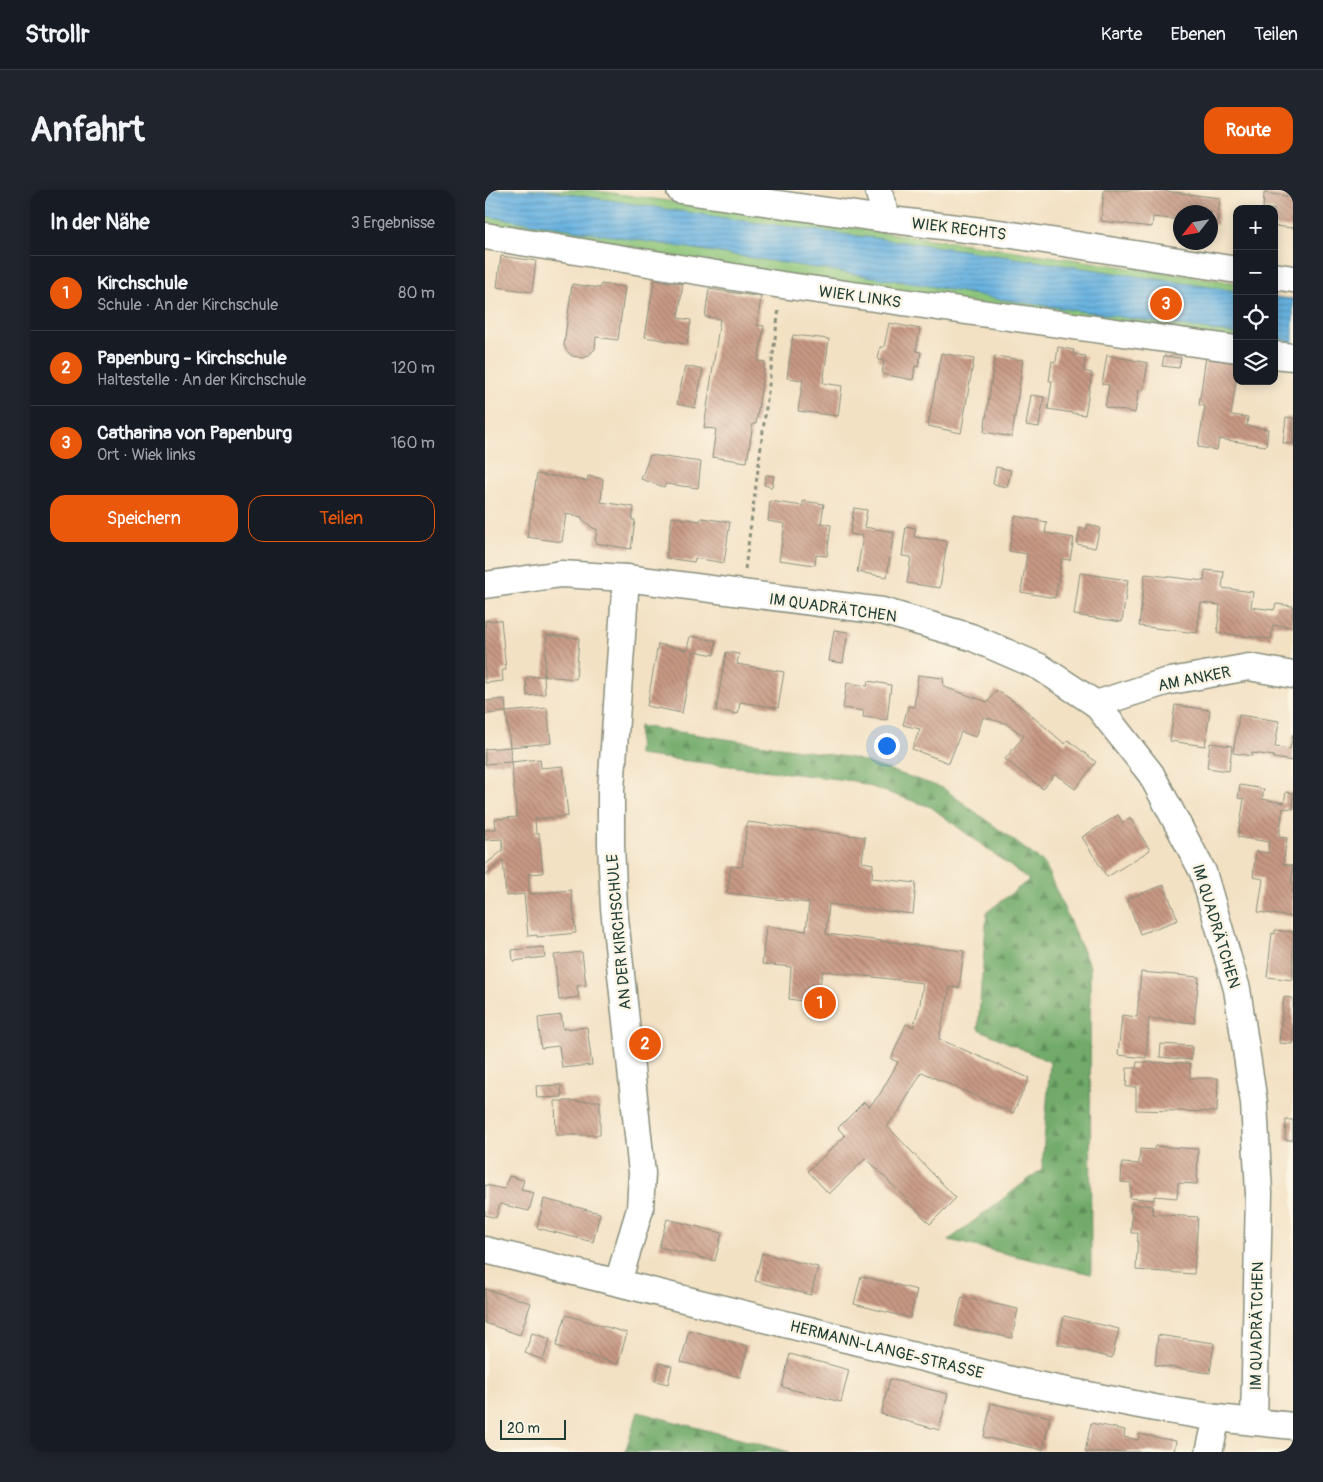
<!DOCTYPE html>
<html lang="de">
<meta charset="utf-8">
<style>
:root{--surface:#171b24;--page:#20242c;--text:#f1f3f6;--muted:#9ea1a6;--line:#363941;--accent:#ea580c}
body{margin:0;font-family:Pangolin,sans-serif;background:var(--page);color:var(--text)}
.controls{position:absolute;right:15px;top:15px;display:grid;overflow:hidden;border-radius:10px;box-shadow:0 2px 12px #0003}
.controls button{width:45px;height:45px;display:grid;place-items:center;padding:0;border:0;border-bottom:1px solid var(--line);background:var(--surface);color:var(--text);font:25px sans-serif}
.compass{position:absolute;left:688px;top:15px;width:45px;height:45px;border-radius:50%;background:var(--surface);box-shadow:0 2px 12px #0003;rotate:239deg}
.scale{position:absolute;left:15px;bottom:12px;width:66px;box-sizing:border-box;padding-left:5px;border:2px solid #1f3d34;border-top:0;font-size:14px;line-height:18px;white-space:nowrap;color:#1f3d34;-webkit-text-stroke:4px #fcf5e5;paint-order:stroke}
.you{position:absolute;left:401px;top:555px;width:18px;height:18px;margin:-12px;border:4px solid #fff;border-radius:50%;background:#1a73e8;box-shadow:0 0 0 8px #1a73e833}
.badge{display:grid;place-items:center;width:32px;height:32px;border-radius:50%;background:var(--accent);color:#fff;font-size:16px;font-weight:700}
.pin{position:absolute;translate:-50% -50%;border:2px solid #fff;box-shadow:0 1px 5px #0006}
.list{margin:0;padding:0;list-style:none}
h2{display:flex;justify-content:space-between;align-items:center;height:65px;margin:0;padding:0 20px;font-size:21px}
h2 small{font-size:16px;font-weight:400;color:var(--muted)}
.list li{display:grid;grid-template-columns:32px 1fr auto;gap:15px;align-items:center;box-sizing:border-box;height:75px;padding:0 20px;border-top:1px solid var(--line)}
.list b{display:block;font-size:19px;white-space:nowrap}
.list p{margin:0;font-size:16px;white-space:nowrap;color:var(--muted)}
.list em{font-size:16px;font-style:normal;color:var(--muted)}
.actions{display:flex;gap:10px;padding:15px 20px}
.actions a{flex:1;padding:11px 0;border:1px solid var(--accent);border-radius:15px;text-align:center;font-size:18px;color:var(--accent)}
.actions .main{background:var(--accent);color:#fff}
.icon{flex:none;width:28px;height:28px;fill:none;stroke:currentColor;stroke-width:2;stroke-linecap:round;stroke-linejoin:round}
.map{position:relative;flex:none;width:808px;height:1262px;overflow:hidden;border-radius:15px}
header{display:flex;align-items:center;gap:30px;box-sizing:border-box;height:70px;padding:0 25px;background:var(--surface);border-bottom:1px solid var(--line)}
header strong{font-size:24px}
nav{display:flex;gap:28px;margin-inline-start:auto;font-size:18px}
.intro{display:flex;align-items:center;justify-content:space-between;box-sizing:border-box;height:120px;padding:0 30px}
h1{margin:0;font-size:35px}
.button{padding:12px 22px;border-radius:15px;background:var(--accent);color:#fff;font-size:18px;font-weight:700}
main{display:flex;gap:30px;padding:0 30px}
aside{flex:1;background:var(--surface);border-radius:15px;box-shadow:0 2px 12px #0003}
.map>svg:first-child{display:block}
.green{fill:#8cc579;stroke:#568156}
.forest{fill:url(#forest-firs);stroke:#48744e}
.water{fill:url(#water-rules);stroke:#44788a}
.building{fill:url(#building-back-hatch)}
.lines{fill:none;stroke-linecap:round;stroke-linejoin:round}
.minor-casing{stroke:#898f7c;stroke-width:29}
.path{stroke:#898f7c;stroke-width:3;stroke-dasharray:4 4;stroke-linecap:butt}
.minor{stroke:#fff;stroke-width:26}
.labels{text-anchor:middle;stroke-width:5;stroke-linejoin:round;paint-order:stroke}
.street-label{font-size:16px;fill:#1f3d34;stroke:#fcf5e5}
</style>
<header>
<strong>Strollr</strong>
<nav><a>Karte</a><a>Ebenen</a><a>Teilen</a></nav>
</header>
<div class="intro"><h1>Anfahrt</h1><a class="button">Route</a></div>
<main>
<aside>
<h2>In der Nähe<small>3 Ergebnisse</small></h2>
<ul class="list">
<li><span class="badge">1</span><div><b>Kirchschule</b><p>Schule · An der Kirchschule</p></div><em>80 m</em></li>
<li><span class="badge">2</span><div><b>Papenburg - Kirchschule</b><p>Haltestelle · An der Kirchschule</p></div><em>120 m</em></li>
<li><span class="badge">3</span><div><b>Catharina von Papenburg</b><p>Ort · Wiek links</p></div><em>160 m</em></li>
</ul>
<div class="actions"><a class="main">Speichern</a><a>Teilen</a></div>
</aside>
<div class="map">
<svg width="808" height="1262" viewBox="0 0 808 1262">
<defs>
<pattern id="forest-firs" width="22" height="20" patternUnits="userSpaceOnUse" patternTransform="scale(1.25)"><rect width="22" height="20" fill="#71aa69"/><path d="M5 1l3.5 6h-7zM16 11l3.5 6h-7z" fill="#5c8c57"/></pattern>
<pattern id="water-rules" width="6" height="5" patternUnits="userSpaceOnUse" patternTransform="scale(1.25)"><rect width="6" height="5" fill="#68b2e1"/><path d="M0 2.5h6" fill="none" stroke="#5592b7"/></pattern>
<pattern id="building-back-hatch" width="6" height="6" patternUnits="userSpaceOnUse" patternTransform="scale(1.25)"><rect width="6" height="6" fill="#c89984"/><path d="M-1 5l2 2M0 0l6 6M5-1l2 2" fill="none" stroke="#a27e6d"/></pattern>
</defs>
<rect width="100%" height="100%" fill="#fcf5e5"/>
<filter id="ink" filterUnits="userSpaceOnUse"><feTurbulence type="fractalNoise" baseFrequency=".02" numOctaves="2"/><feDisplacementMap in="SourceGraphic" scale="10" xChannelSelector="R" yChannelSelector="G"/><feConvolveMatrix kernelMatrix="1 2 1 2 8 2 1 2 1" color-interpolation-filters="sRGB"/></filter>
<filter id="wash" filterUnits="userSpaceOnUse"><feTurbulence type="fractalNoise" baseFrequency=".0096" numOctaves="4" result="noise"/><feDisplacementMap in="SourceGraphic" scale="20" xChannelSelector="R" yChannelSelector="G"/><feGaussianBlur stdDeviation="1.12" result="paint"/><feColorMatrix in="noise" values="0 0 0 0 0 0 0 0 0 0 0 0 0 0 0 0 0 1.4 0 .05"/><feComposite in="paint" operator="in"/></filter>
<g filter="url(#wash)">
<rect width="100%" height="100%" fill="#f3e1c4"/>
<polygon class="green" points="0,0 106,0 752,93 752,154 0,38"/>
<g class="forest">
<polygon points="154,536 368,568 458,598 559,673 605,777 606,1084 464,1050 557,979 565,872 493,839 502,722 544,690 446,617 369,591 153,565"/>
<polygon points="153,1222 304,1262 140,1262"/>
</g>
<g class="water">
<polygon points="0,0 59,0 259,31 450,56 752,101 752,144 514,109 439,95 0,26"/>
<polygon points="789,107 808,109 808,152 789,149"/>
</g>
<g id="blocks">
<g class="building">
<polygon points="619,0 680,0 680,1 735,8 732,35 726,34 726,22 696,22 696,30 668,27 667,37 616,31"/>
<polygon points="779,3 808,7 808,38 789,36 789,19 778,19"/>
<polygon points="16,66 51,71 47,102 12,97"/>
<polygon points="169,90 198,94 193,128 206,130 202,154 160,147"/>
<polygon points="87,94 115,98 116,94 140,97 133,150 111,147 110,159 103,166 98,168 87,166 81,160 79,155"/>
<polygon points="224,99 276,107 272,135 279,136 273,171 280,172 271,234 268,234 262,272 227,267 231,239 219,238 235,129 220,127"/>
<polygon points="404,133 435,139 431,161 436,162 433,177 430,176 428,190 397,184 399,171 393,170 395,157 399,157"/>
<polygon points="308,145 344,149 338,193 357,196 353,226 313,221 318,190 302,188"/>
<polygon points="573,157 589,160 588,164 601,166 598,181 607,183 600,225 563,219 567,191 564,191 567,171 571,172"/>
<polygon points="456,163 489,169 476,243 443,236"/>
<polygon points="622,165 663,173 658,201 654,200 650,223 620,217 624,195 617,194"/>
<polygon points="510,166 538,170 527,247 499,242"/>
<polygon points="679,166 696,168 694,178 677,176"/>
<polygon points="721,166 752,171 752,186 746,225 763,227 762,236 783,239 781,256 734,249 732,260 713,257 720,216 714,215"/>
<polygon points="200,176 218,180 210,218 192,214"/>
<polygon points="546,205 559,207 554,237 541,235"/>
<polygon points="801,227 808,228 808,254 798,253"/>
<polygon points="165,265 216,272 213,298 181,294 179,297 156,289"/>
<polygon points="511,277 526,280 522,297 508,294"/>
<polygon points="52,284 102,291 103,286 118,289 116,312 149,317 147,330 150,330 146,359 110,353 112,339 108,338 97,329 97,327 81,324 77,352 42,347"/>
<polygon points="281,285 289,286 287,297 279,295"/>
<polygon points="285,311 318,316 318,311 339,314 336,333 346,335 342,366 331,365 330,375 294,370 300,334 283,331"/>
<polygon points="369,318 382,320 379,337 409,342 402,387 372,382 378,346 365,344"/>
<polygon points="530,326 562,332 560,343 589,348 585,370 577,369 570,408 536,402 542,364 524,361"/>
<polygon points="187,327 215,331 216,328 245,332 239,373 210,368 209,372 181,368"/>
<polygon points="603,334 615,338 610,358 592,354 595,338 601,340"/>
<polygon points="421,336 431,338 429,347 462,351 455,398 422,393 426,367 417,366"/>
<polygon points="720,380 739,382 737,398 768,402 766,417 789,420 791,414 808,416 808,437 788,435 786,449 732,443 735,415 716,413 712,443 654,436 660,384 719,391"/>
<polygon points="595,383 643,390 637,432 589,425"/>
<polygon points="16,430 21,480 17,480 18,491 0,493 0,431"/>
<polygon points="349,440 363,442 358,473 344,471"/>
<polygon points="62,445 94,448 91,489 59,486"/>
<polygon points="205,446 231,451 229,465 209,461 197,523 162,516 173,454 202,460"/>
<polygon points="241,462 254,464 252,474 299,482 293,518 255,512 253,524 231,520"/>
<polygon points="433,485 458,488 459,497 503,512 511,500 533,514 580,554 583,550 611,572 590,599 570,584 558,599 520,569 539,546 520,533 498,527 491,547 476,542 464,573 427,559 435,539 418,535 423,516 429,517"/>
<polygon points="59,486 60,504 42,506 41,487"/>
<polygon points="383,491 406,495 402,530 378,527 379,521 358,518 362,493 382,496"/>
<polygon points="20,509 21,522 62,518 66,553 25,557 21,522 0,524 0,511"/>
<polygon points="690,515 725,520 720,556 685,551"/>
<polygon points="754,525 794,531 790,557 805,559 808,544 808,571 788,568 789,566 767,563 767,566 748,563"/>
<polygon points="725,553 747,556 744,581 722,578"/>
<polygon points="25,557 26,572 55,569 56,578 78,576 83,626 50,629 51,644 54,644 58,683 43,684 45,704 86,700 91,743 52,747 52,745 43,746 39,704 21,706 18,670 0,686 0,675 18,660 17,649 0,650 0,640 11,639 10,629 32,627 26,572 0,574 0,559"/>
<polygon points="755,595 779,599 777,609 799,613 801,602 808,603 808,619 798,618 794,647 802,648 798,674 808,676 806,693 808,693 808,727 773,722 778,689 768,687 771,661 783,663 784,652 753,647 759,609 753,608"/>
<polygon points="633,625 638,633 645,628 665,660 622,687 597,647"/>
<polygon points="262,632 380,647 377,672 388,674 387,688 431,693 428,724 344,714 341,744 479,761 474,798 465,797 454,849 544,888 528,923 437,882 414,921 402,936 471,1008 445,1034 381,968 344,1004 323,981 360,946 353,938 379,912 384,917 395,904 413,872 406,869 421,834 428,837 435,814 438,793 338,781 330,813 304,809 306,777 277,774 281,736 321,741 324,713 242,703 246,676 257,677"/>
<polygon points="679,695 693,730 655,744 642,709"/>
<polygon points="790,740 808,742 808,790 782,787 787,743 790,744"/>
<polygon points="58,757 60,767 28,771 27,760"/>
<polygon points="97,762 101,795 92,796 94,807 74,810 69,765"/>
<polygon points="656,782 714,787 709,833 664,828 661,868 633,865 637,825 652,827"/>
<polygon points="799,807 808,808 808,854 794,853"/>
<polygon points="76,825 78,839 102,837 107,875 77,878 74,856 56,858 53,828"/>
<polygon points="676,854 707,856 706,870 675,867"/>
<polygon points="652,872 705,873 705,888 733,888 732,922 651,920 651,897 641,897 642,878 651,878"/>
<polygon points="76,895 77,907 52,908 51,896"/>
<polygon points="70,911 115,911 115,945 71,945"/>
<polygon points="801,930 808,930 808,950 800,950"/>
<polygon points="670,956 713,959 712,994 693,993 692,1008 669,1006 669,1010 645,1008 646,993 636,992 637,973 654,974 655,959 669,960"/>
<polygon points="24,986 39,990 36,1000 49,1003 44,1021 15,1014 11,1028 0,1025 0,995 19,999"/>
<polygon points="59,1009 115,1023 108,1052 52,1038"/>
<polygon points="646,1014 668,1016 667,1024 713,1027 709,1084 651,1080 653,1043 646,1043 647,1023 645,1023"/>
<polygon points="182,1029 237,1043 230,1071 174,1057"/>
<polygon points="277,1063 333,1077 326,1105 270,1091"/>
<polygon points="376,1086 432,1100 425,1128 369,1114"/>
<polygon points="0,1099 46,1113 35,1145 0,1133"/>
<polygon points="477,1107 533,1119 527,1148 470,1136"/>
<polygon points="81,1125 142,1143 133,1174 71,1156"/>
<polygon points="579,1126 634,1139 627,1168 573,1154"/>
<polygon points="204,1140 263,1156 255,1187 196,1172"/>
<polygon points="47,1143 65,1149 58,1170 40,1163"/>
<polygon points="673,1145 729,1153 725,1183 670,1175"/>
<polygon points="305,1164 364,1180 356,1212 297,1197"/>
<polygon points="175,1173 187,1176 183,1194 170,1191"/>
<polygon points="405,1189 463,1204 454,1240 396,1224"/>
<polygon points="506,1213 565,1227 558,1260 499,1247"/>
<polygon points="606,1233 640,1240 639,1247 653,1250 654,1244 691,1251 689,1262 600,1262"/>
</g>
</g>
</g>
<g filter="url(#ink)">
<use href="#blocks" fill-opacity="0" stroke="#898f7c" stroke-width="1"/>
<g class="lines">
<g class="minor-casing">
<g id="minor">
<polyline points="195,0 399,29 521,44 752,80"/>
<polyline points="393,0 398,16 399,29"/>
<polyline points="0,46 297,95 752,159"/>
<polyline points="789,86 808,89"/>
<polyline points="789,165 808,167"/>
<polyline points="0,395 76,384 141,388 397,421 486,447 555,477 611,514 666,584 718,682 752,799 769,913 774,1003 769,1232"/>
<polyline points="611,514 680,492 764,477 808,485"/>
<polyline points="0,1060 531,1191 670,1218 732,1228 808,1236"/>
<polyline points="133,1092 155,1019 157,983 129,718 126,655 126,600 141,388"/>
<polyline points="724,1262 732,1228"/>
</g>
</g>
<polyline class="path" points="260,379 294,118"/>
<use href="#minor" class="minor"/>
</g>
</g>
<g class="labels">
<g class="street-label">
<text transform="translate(474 38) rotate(7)" y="6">WIEK RECHTS</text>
<text transform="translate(375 106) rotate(8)" y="6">WIEK LINKS</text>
<text transform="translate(348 417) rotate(8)" y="6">IM QUADRÄTCHEN</text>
<text transform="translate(709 488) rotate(-11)" y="6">AM ANKER</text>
<text transform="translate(732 736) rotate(73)" y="6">IM QUADRÄTCHEN</text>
<text transform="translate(133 742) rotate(-95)" y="6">AN DER KIRCHSCHULE</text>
<text transform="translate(771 1136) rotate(-89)" y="6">IM QUADRÄTCHEN</text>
<text transform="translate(402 1159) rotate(14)" y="6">HERMANN-LANGE-STRASSE</text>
</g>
</g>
</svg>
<div class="controls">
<button>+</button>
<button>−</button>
<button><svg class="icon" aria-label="locate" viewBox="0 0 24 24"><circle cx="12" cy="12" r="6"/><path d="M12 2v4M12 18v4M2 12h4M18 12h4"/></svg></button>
<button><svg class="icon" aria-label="layers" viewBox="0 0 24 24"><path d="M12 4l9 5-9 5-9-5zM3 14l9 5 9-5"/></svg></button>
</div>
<svg class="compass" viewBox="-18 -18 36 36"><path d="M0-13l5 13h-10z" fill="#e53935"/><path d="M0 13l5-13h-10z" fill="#9ea1a6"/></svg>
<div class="scale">20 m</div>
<div class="you"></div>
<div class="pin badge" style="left:335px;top:813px">1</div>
<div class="pin badge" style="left:160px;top:854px">2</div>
<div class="pin badge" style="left:681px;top:114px">3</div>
</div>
</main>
